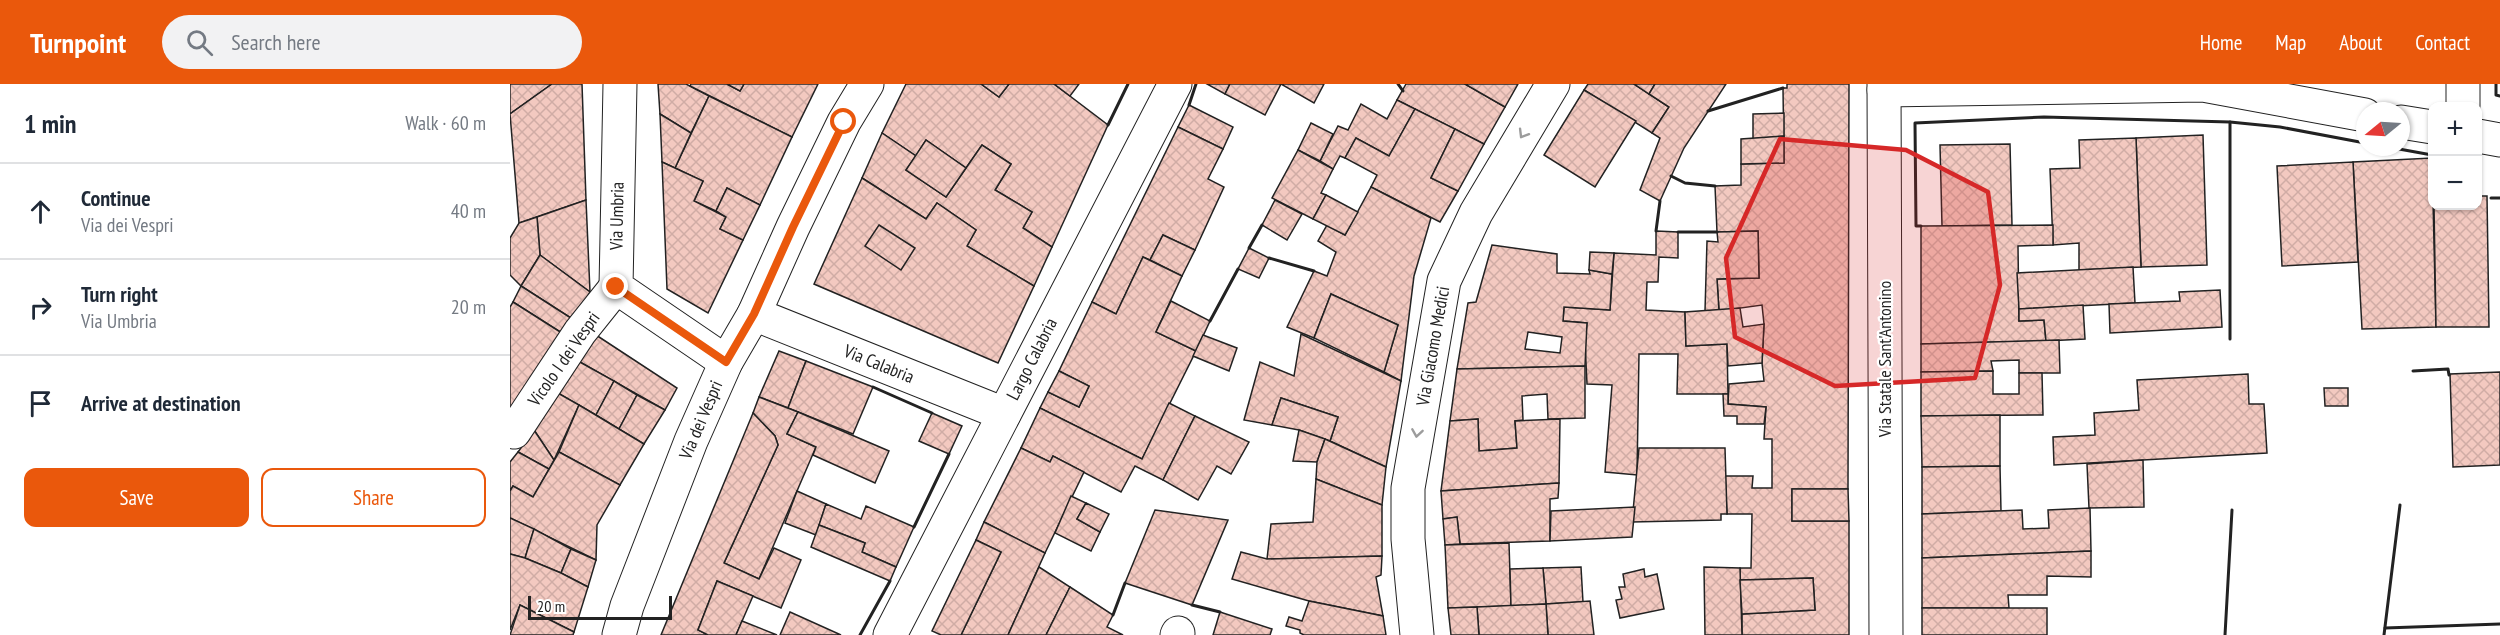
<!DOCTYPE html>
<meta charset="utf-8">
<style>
:root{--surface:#fff;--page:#f2f2f3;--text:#1f2937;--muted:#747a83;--line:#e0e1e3;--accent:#ea580c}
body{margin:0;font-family:"PT Sans Narrow",sans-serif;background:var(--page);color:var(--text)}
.controls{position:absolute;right:18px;top:18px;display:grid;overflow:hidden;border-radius:12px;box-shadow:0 2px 4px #0004}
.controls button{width:54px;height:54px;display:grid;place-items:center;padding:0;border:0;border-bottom:2px solid var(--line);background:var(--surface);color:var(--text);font:30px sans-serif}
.compass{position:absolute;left:1846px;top:18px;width:54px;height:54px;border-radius:50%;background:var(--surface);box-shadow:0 2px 4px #0004;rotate:252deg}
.scale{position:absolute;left:18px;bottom:15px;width:144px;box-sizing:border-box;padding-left:6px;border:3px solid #222;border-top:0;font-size:16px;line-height:21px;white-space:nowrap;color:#222;-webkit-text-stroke:4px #fff;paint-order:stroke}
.stop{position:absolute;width:18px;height:18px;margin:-14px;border:4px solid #ea580c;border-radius:50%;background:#fff}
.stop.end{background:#ea580c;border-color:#fff;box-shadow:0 2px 6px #0008}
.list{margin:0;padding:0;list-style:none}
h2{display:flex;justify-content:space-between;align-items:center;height:78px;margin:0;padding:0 24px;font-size:26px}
h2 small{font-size:20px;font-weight:400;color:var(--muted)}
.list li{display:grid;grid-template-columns:39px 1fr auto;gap:18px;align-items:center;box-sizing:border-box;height:96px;padding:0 24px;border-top:2px solid var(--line)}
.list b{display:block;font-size:22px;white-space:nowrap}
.list p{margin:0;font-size:20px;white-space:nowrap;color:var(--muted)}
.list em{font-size:20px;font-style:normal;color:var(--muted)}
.actions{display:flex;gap:12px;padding:18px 24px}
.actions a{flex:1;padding:14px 0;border:2px solid var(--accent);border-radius:12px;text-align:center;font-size:21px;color:var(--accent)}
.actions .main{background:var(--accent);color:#fff}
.icon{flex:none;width:33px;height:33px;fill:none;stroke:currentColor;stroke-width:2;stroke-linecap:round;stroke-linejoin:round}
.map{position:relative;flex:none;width:1990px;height:551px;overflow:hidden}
header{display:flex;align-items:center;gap:36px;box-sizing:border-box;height:84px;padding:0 30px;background:var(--accent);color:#fff}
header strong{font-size:28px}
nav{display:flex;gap:33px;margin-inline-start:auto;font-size:21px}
.search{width:420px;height:54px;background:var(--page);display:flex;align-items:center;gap:15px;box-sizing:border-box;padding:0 21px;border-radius:33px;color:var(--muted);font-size:22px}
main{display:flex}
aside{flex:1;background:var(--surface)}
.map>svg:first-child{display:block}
.building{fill:url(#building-cross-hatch);stroke:#222;stroke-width:1.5;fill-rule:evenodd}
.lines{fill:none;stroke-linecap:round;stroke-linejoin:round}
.minor-casing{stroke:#222;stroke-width:35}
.minor{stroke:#fff;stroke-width:33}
.wall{stroke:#222;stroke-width:3}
.oneway{stroke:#9c9c9c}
.route{stroke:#ea580c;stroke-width:8}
.marked{fill:#d62828;fill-opacity:0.2;stroke:#d62828;stroke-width:4.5;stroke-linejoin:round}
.labels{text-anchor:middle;stroke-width:4.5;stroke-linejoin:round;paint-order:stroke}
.street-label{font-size:18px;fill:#222;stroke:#fff}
</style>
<header>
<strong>Turnpoint</strong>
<div class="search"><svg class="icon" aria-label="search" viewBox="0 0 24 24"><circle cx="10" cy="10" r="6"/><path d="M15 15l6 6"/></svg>Search here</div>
<nav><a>Home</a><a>Map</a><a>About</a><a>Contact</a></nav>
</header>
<main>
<aside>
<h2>1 min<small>Walk · 60 m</small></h2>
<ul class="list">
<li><svg class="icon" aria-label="ahead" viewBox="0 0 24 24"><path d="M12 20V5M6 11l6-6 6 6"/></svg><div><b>Continue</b><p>Via dei Vespri</p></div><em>40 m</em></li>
<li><svg class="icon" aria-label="right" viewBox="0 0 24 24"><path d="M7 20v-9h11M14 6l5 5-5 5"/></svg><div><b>Turn right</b><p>Via Umbria</p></div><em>20 m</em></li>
<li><svg class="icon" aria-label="arrive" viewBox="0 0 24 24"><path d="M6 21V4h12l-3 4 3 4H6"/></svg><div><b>Arrive at destination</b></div></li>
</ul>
<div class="actions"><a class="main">Save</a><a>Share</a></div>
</aside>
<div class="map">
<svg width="1990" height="551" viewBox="0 0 1990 551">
<defs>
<pattern id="building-cross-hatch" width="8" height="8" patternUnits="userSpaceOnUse" patternTransform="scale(1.5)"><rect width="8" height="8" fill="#f3c9c0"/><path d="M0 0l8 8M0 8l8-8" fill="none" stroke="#d0aca5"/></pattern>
</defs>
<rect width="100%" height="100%" fill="#fff"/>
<g class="building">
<polygon points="0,0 42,0 0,30"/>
<polygon points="42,0 72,0 76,116 9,139 0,30"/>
<polygon points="148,0 176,0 199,12 181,49 150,30"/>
<polygon points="181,0 217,0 230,7 234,0 308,0 282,53 180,2"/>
<polygon points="217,0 234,0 230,7"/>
<polygon points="396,0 471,0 489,13 499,0 544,0 598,41 542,163 513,144 522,128 485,106 501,80 472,61 456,84 416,56 406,72 372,49"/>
<polygon points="471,0 499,0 489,13"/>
<polygon points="544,0 569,0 560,12"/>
<polygon points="697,0 720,0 715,10"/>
<polygon points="720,0 771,0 755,31 715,10"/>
<polygon points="771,0 814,0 804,19"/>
<polygon points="896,0 955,0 995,23 974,60 887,16"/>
<polygon points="955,0 1008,0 995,23"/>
<polygon points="1078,0 1124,0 1159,23 1142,49 1074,6"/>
<polygon points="1124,0 1145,0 1139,10"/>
<polygon points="1145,0 1216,0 1174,64 1150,117 1130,106 1150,54 1142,49 1159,23 1139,10"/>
<polygon points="1277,0 1339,0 1338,405 1282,405 1282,437 1339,437 1339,551 1232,551 1232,530 1305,526 1303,494 1230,496 1230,484 1241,484 1242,430 1217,430 1215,392 1243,392 1242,404 1262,404 1262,355 1254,355 1256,323 1218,320 1219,300 1254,297 1252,279 1254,240 1252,221 1209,227 1207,195 1249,194 1248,147 1207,148 1205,102 1231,101 1231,80 1274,79 1273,4 1277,4"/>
<polygon points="1074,6 1126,37 1085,103 1034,71"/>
<polygon points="199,12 282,53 250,121 217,104 206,127 184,117 193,97 165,84"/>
<polygon points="887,16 905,25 879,72 846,54 835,74 830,72 823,85 810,77 828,42 838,46 851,20 877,35"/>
<polygon points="679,21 723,43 713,65 668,43"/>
<polygon points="905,25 945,45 921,94 948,107 930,138 861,103 867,91 835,74 846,54 879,72"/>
<polygon points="1274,29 1274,52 1243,55 1243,30"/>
<polygon points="150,30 181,49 165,84 152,78"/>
<polygon points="801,39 823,50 810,77 788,66"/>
<polygon points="668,43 713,65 698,95 714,103 685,166 653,151 640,176 633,173 606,230 582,218"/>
<polygon points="945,45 974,60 948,107 921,94"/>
<polygon points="372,49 406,72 396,86 436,113 472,61 501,80 485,106 522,128 513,144 542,163 524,202 457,162 466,146 427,119 416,135 352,94"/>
<polygon points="1693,51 1697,181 1631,183 1626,54"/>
<polygon points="1274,52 1274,79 1231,80 1231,55"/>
<polygon points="1626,54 1631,183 1569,186 1569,159 1543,161 1540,85 1570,84 1569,56"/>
<polygon points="416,56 456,84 436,113 396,86"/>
<polygon points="1500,60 1502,141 1432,142 1430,61"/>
<polygon points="788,66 823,85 811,109 816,111 803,135 762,114"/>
<polygon points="1922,74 1926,243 1852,245 1843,78"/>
<polygon points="152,78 193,97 184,117 216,133 210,145 233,156 198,229 157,205"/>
<polygon points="1843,78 1848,178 1772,182 1767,82"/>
<polygon points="352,94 416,135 427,119 466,146 457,162 524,202 488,279 304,200"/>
<polygon points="861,103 921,134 904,192 891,297 874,288 888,241 821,210 804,254 777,243 804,187 817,192 826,168 808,157 817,141 835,151"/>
<polygon points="217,104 250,121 233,156 210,145 216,133 206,127"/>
<polygon points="816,111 848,128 835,151 803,135"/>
<polygon points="1968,112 1977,112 1979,243 1926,243 1924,122 1968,122"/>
<polygon points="76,116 80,208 30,171 27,133"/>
<polygon points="765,116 792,130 777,156 752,141"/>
<polygon points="27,133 30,171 11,202 0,191 0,154 9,139"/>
<polygon points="369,141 405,164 391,186 355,162"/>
<polygon points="1543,141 1543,161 1508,162 1509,237 1534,236 1536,257 1411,260 1411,142"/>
<polygon points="1146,147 1168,148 1168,174 1149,173 1148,198 1137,198 1136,226 1175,228 1176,262 1217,260 1218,310 1167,310 1168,270 1129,270 1127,391 1095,388 1102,301 1077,300 1075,258 1077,239 1053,237 1054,223 1100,226 1104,169 1146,171"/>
<polygon points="1248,147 1249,194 1207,195 1209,227 1195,227 1197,157 1208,158 1207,148"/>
<polygon points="653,151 685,166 672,192 640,176"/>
<path d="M982,161L1047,170V189L1080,190L1079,186L1102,190L1100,226L1054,223L1053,237L1077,239L1075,282L947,285L958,219L966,218ZM1018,248L1052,253L1050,269L1015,265Z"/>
<polygon points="739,164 759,174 749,194 728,185"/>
<polygon points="1080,168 1104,169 1102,190 1079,186"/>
<polygon points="30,171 80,208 64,236 11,202"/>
<polygon points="633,173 672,192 646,248 686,267 632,375 530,324 538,308 569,323 579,302 549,287 582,218 606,230"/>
<polygon points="1623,183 1625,219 1509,225 1507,189"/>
<polygon points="11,202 64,236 55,251 3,218"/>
<polygon points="1710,206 1712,243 1600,249 1599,220 1670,217 1669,208"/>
<polygon points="821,210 888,241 874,288 804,254"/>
<polygon points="661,217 700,237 686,267 646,248"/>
<polygon points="3,218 55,251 0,325 0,223"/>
<polygon points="1573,221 1575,255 1536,257 1534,236 1509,237 1509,225"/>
<polygon points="1230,224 1233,243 1254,240 1252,279 1218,282 1217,260 1176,262 1175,228"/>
<polygon points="791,250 891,297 876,383 820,357 828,333 771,314 762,341 734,336 750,278 784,292"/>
<polygon points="86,251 167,304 155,326 68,277"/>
<polygon points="693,251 727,264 719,287 683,272"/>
<polygon points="1549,256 1550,289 1509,289 1509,276 1481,277 1483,287 1411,288 1411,260"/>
<polygon points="269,267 296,277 278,324 249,313"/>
<polygon points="68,277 104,297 86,331 46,308"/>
<polygon points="296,277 363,303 343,350 278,324"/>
<polygon points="1075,282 1075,334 1038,335 1037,310 1012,312 1013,336 1005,337 1007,364 969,367 968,335 940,337 947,285"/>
<polygon points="549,287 579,302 569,323 538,308"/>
<polygon points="1483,287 1483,310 1509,310 1509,289 1532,289 1533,331 1411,332 1411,288"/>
<polygon points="1990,288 1990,381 1943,383 1940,290"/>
<polygon points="1738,290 1739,320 1754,320 1757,369 1544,381 1543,353 1585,351 1584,329 1629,326 1627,296"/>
<polygon points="104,297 127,311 109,345 86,331"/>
<polygon points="1814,304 1838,304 1838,322 1815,322"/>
<polygon points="46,308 69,321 44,376 24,346"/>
<polygon points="1213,310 1218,310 1218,320 1256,323 1254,340 1227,340 1227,332 1214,332"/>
<polygon points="127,311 155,326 134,360 109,345"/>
<polygon points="249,313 288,328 277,350 306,363 249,495 214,479 268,361 265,352 243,329"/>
<polygon points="771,314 828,333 820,357 789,346 762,341"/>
<polygon points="659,319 685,332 653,396 625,382 611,408 543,372 540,378 511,364 530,324 632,375"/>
<polygon points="69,321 134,360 110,401 49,368"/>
<polygon points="288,328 379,367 365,399 303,371 306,363 277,350"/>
<polygon points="243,329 265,352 268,361 214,479 249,495 264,464 291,476 271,524 207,497 188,546 198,551 151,551"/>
<polygon points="422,329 452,342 439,370 409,357"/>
<polygon points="1490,331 1490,382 1412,383 1411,332"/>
<polygon points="685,332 739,358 721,390 707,382 688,416 653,396"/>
<polygon points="968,335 969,367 1007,364 1005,337 1050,335 1049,399 931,407 940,337"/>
<polygon points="24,346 44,376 39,385 8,368"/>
<polygon points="789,346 815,355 807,378 783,377"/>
<polygon points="815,355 876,383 872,421 806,395 807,378"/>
<polygon points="511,364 540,378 543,372 574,388 535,469 474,438"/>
<polygon points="1129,364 1215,364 1217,430 1211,430 1211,436 1122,438"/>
<polygon points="8,368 39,385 23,413 3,402 0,407 0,378"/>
<polygon points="49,368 110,401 87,441 86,476 0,434 0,407 3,402 23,413"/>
<polygon points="1633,376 1634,423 1579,424 1577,380"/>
<polygon points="1490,382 1491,427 1412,430 1412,383"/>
<polygon points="806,395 872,421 872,472 757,475 761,440 803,438"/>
<polygon points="1049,399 1048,414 1040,415 1040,457 950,460 947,433 933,435 931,407"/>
<polygon points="1282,405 1338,405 1339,437 1282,437"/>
<polygon points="287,407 316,420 306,451 275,439"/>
<polygon points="561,412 576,419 567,435 590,448 581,467 545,449"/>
<polygon points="576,419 599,430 590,448 567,435"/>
<polygon points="316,420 351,435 356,422 404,443 386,483 352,468 355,459 309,441"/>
<polygon points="1125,423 1122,453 1040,457 1041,427"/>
<polygon points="1580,424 1581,467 1412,474 1412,430 1512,426 1513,445 1539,444 1538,426"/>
<polygon points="645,426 718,436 682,521 615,499"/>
<polygon points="947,433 950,460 935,461 933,435"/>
<polygon points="0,434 24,445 15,474 0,470"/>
<polygon points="474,438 535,469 498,551 451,551 491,468 466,456"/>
<polygon points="309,441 355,459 352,468 386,483 380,497 301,463"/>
<polygon points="24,445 61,465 51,489 15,474"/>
<polygon points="466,456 491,468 451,551 431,551 422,547"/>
<polygon points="999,459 1001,522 938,524 935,461"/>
<polygon points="61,465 86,476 78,503 51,489"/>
<polygon points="1581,467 1581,493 1537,492 1537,511 1498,511 1499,524 1412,524 1412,474"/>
<polygon points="731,468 757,475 872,472 871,491 866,493 873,532 799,517 722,495"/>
<polygon points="0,470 15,474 51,489 78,503 64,548 10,521 0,546"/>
<polygon points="529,483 560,503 536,551 498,551"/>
<polygon points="1071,483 1073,518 1036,520 1033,484"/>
<polygon points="1194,483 1230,484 1232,551 1195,551"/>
<polygon points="1033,484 1036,520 1001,522 1000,485"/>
<polygon points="1134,485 1135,493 1147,490 1154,525 1110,534 1106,516 1112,515 1109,503 1115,503 1113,490"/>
<polygon points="1303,494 1305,526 1232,530 1230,496"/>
<polygon points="207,497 243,512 226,551 198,551 188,546"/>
<polygon points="560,503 603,531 597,543 613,551 536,551"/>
<polygon points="799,517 873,532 876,551 794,551 790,549 790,546 776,542 779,533 792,537"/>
<polygon points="1080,517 1084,551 1038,551 1036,520"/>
<polygon points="1036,520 1038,551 969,551 967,523"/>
<polygon points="10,521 64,548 63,551 0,551"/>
<polygon points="967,523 969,551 941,551 938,524"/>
<rect x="1412" y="524" width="125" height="27"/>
<polygon points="280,528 331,551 270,551"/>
<polygon points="710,528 762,545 760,551 703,551"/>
<polygon points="232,537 267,551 226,551"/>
</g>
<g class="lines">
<g class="minor-casing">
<g id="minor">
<polyline points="110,0 106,203 216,278"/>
<polyline points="1374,0 1376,551"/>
<polyline points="1953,0 1953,22"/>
<polyline points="1374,6 1693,1 1855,31"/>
<polyline points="1891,38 1922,43"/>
<polyline points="1968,52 1990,56"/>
<polyline points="244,230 494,330"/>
<polyline points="4,348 70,248 106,203"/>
<polyline points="109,551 117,522 181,357 216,278 244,230 283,143 334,38 357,0"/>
<polyline points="380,551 665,0"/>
<polyline points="667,551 668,549"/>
<polyline points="907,551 898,455 898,404 934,197 966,129 1043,0"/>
</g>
</g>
<use href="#minor" class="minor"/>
<g class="wall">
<polyline points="888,0 893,7"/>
<polyline points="1986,0 1986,11 1990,12"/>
<polyline points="679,21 686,0"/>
<polyline points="1198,27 1273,4"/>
<polyline points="598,41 618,0"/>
<polyline points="1878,63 1922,71"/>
<polyline points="1161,92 1175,99 1205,102"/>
<polyline points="1981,114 1990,114"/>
<polyline points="1411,142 1406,142 1405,39 1534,33 1720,38 1770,43 1855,59"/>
<polyline points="1146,147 1150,117"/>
<polyline points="1168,148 1207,148"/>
<polyline points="739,164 752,141"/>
<polyline points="759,174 804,187"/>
<polyline points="700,237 728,185"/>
<polyline points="1720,255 1720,38"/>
<polyline points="1903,287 1938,285 1939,291"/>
<polyline points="363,303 422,329"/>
<polyline points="404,443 439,370"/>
<polyline points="682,521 710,528"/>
<polyline points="603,531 615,499"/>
<polyline points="1875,544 1990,540"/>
<polyline points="350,551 380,497"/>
<polyline points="1715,551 1722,426"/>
<polyline points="1874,551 1890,421"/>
</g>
</g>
<defs><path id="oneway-chevron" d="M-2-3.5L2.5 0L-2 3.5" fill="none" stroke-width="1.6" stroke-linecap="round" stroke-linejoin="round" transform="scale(1.5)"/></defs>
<g class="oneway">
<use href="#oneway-chevron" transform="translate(1013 50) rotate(121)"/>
<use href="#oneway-chevron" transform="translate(907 349) rotate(99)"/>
</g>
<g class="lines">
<polyline class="route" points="106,203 216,278 244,230 283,143 334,38"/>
</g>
<path class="marked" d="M1270,55L1396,66L1478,108L1490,201L1465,294L1325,302L1225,253L1216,174Z"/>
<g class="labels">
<g class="street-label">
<text transform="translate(107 132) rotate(-89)" y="6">Via Umbria</text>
<text transform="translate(923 262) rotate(-80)" y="6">Via Giacomo Medici</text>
<text transform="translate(54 275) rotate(-55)" y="6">Vicolo I dei Vespri</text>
<text transform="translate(522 275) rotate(-63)" y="6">Largo Calabria</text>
<text transform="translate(1375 275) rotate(-90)" y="6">Via Statale Sant'Antonino</text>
<text transform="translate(369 280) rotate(22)" y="6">Via Calabria</text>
<text transform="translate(191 336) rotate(-67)" y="6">Via dei Vespri</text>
</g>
</g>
</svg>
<div class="controls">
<button>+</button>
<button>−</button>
</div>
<svg class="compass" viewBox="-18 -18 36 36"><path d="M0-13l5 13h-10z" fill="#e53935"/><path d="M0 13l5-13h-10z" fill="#747a83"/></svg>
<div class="scale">20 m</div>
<div class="stop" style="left:334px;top:38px"></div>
<div class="stop end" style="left:106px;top:203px"></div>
</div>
</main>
